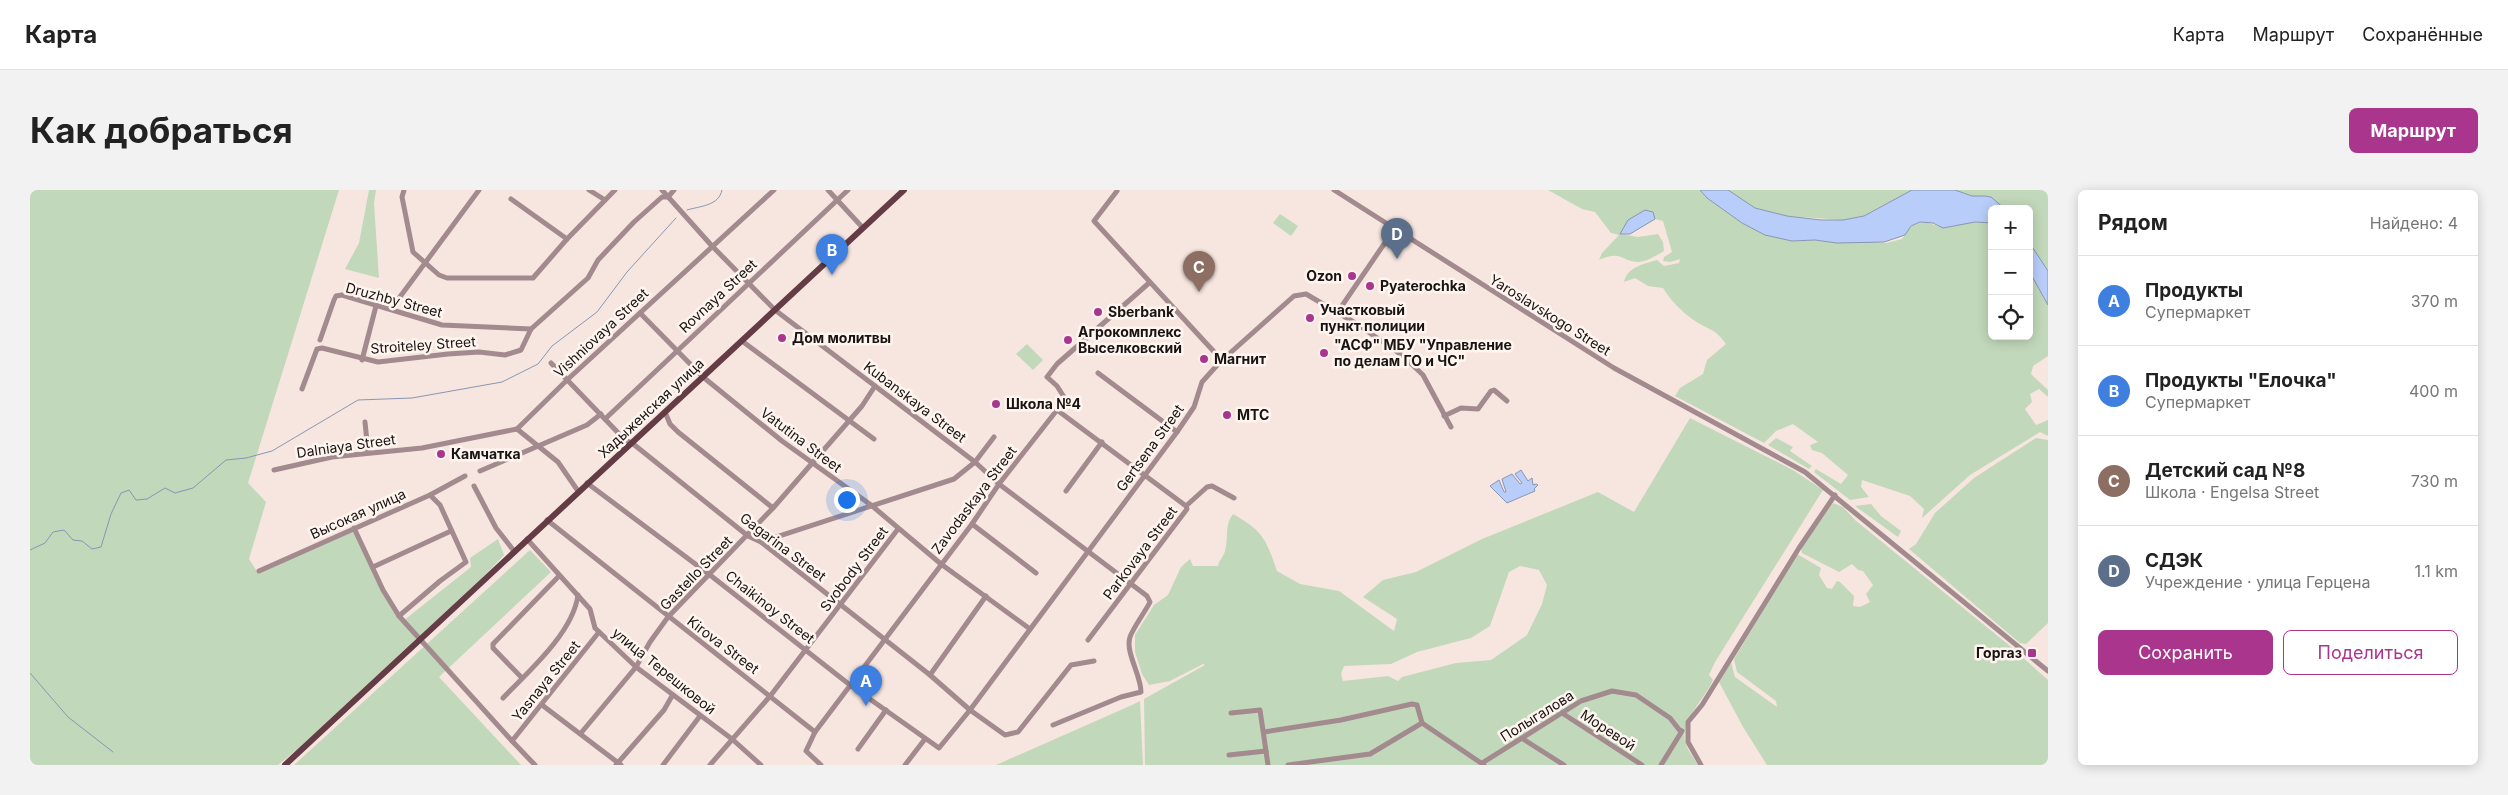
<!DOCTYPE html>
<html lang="ru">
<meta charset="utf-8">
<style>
:root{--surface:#fff;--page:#f2f2f2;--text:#222;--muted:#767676;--line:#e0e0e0;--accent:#aa358d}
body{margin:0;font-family:Inter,sans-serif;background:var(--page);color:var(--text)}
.controls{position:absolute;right:15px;top:15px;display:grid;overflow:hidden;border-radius:8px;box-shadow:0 2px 12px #0003}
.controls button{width:45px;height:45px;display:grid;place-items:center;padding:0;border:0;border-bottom:1px solid var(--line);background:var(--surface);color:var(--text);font:25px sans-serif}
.you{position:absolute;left:816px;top:309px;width:18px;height:18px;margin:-12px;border:4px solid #fff;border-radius:50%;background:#1a73e8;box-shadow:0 0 0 8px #1a73e833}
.badge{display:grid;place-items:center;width:32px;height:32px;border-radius:50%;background:var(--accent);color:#fff;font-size:16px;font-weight:700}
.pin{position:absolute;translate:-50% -41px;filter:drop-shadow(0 1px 2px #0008)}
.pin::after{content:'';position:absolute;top:26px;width:18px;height:15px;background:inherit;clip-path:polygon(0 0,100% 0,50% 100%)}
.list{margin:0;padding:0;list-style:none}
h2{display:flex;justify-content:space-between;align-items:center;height:65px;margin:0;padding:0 20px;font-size:21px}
h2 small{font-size:16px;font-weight:400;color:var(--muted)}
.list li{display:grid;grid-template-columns:32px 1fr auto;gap:15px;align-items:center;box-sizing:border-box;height:90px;padding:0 20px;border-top:1px solid var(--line)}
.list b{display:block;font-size:19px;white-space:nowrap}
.list p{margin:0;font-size:16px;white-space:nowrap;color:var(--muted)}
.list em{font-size:16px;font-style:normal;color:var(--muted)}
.actions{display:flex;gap:10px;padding:15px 20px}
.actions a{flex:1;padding:11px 0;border:1px solid var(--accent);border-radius:8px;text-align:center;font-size:18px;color:var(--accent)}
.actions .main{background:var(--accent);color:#fff}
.icon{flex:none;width:28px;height:28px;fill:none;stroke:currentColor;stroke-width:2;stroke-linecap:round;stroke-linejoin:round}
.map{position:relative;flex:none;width:2018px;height:575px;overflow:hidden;border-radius:8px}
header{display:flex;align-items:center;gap:30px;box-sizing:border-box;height:70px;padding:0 25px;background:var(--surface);border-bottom:1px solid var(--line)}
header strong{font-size:24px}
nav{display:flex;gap:28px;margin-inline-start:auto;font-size:18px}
.intro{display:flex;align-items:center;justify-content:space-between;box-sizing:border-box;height:120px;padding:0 30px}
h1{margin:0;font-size:35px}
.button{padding:12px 22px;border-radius:8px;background:var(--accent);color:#fff;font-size:18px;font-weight:700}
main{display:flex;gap:30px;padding:0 30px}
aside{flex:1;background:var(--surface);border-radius:8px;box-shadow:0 2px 12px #0003}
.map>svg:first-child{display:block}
.green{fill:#c2d8ba;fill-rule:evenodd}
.water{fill:#b8cdf9;stroke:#8896b3}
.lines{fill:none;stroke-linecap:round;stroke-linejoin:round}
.stream{stroke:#8896b3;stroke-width:1}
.minor{stroke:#a28a8e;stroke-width:5}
.major{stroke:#633c45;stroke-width:6}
.poi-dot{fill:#aa358d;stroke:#fff5f0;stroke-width:2}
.labels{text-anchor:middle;stroke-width:5;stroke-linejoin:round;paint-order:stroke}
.poi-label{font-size:14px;font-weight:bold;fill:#191411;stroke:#fff5f0;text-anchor:start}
.street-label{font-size:14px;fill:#191411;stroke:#fff5f0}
</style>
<header>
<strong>Карта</strong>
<nav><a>Карта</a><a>Маршрут</a><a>Сохранённые</a></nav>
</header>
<div class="intro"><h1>Как добраться</h1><a class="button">Маршрут</a></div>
<main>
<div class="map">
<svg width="2018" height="575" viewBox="0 0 2018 575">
<rect width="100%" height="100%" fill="#f7e6df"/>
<g class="green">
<polygon points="0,0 309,0 218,293 236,312 219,369 228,383 324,340 355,407 373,431 441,377 440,368 468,349 474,365 455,385 269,558 248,575 0,575"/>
<polygon points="339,0 346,0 344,13 349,88 315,79 329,53"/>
<path d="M1518,0H1670L1677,8L1712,33L1735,45L1762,51L1785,50L1807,53L1832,51L1856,53L1872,49C1877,42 1880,35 1889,33C1898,30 1907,38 1915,37C1931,36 1946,29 1962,33V146H1999V81L2018,115V166L2003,176L2001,184L2018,200V207L2009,199L2000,204L2002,212L1995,219L2006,235L2018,230V246L2010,242L1940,285L1892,328L1894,319L1880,306L1832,290L1831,297L1839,307L1820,310L1784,282L1786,279L1811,294L1818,285L1792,263L1782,260L1780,255L1788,252L1763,234L1746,241L1734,253L1645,206L1650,198L1673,184L1677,170L1696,154C1684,138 1681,141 1665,131C1652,122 1641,111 1633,98L1618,96L1605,88L1594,92C1597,77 1614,74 1627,70L1634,76L1649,73L1650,69L1640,72L1633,71L1634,67L1642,62L1633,31L1625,29L1623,22L1591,44L1608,47L1628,44L1633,52L1634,61C1627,65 1616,72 1608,72C1590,71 1592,60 1569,70L1572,63L1589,45L1581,43L1565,22L1552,19Z"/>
<polygon points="1698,0 1882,0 1834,26 1813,30 1757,26 1725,18"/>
<path d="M1925,0H2018V81L1999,52V19H1975C1953,0 1945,13 1925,0Z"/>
<polygon points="1250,24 1268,36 1261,46 1243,33"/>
<polygon points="997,154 1013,170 1003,180 986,164"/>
<path d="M1660,228L1763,280L1793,300L1685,472L1679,485L1683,490C1675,509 1648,533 1656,554C1658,561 1664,568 1668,575H1115L1114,509L1175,475L1173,474L1140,491L1119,495L1112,484L1105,462V445L1124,415L1138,405L1151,377L1160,369L1163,376H1188C1189,370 1194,366 1195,361C1199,347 1194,336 1203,324C1233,341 1236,349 1247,381L1270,394L1309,401L1364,441L1367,429L1333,407L1353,390L1386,382L1452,349L1568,302L1604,322ZM1490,376L1509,380L1517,395L1512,414L1497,445L1461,470L1426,473L1372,487L1368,491L1358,486L1313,491L1311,484L1314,476L1361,474L1387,462L1441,448L1460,436L1479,382Z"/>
<polygon points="1746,248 1763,257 1760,261 1782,276 1779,279 1738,255"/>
<polygon points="2006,248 2018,250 2018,433 1996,454 1990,453 1978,443 1879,359 1886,354 1905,323 1944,288"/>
<polygon points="1803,313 1813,317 1825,330 1980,456 2018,490 2018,575 1737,575 1713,537 1689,492 1701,472 1705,487 1747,517 1746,511 1707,482 1704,469 1767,364 1791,378 1789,385 1797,398 1802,399 1807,391 1810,392 1824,406 1823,416 1830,417 1840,412 1836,404 1843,395 1833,381 1828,380 1822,374 1809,382 1772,363 1771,358"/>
<polygon points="1841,314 1851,326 1871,341 1868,347 1825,316"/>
<polygon points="500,360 521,382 409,487 491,575 264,575"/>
<polygon points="1110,511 1113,575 966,575 1102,515"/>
</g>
<g class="water">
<polygon points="1670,0 1698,0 1725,18 1757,26 1791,30 1813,30 1834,26 1882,0 1925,0 1942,6 1955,6 1961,7 1975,19 1962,19 1962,33 1945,32 1913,38 1903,33 1890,32 1881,36 1875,45 1854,52 1807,53 1785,50 1762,51 1735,45 1712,33 1677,8"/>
<polygon points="1615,20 1623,22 1625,29 1600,44 1590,44 1598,30"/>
<polygon points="1999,52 2018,81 2018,115 1999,81"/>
<polygon points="1491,280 1498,291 1502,288 1503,295 1506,294 1508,295 1504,299 1505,301 1477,313 1460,296 1469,290 1474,302 1476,302 1472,289 1482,284 1490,294 1492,293 1485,284"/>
</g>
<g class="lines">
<g class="stream">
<path d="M657,20C670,16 689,16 692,0"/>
<polyline points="0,360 15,353 23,342 34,340 43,350 52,351 62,359 71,357 81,324 91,303 99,300 106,310 117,309 135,298 145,303 163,298 196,270 216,268 242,261 328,210 382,208 472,192 508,174 522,156 567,122 597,82 646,28"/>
<polyline points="0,483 38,527 83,562"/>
</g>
<g class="minor">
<polyline points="374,0 372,7 383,62 409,85 417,88 503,88 537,49 585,0"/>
<polyline points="559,0 575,10"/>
<path d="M632,0L682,56L745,120L945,272L969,294L1117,406L1120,412C1115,422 1103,438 1100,447C1095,462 1111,485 1111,502L1091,507L1023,535"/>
<polyline points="798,0 833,38"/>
<polyline points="1304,0 1584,178 1775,282 2018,481"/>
<polyline points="1087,1 1064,31 1175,152 1189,167 1190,172"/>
<polyline points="481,9 537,49"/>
<polyline points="361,119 449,0"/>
<polyline points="610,123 673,187 752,251 841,315 911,374 1000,439"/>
<polyline points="1307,123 1365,38"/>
<polyline points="290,150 304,110 306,106 312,105 412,135 501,139 558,88 568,70 604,32 632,7 638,7 644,0"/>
<polyline points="712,151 844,249"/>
<polyline points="332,170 346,116"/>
<polyline points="521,173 595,250 602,253 718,346 731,352 900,485 940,520 975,545 988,542 1041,475 1064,471"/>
<polyline points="1068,183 1147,242"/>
<polyline points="272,199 287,159 292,158 348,172 418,164 449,162 475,165 491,160 501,139"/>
<polyline points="1027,220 1156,316"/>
<polyline points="635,222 640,234 648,242 743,318"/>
<polyline points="1414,226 1431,218 1448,219 1461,201 1464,200 1477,211"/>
<polyline points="575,229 818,0"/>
<polyline points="335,232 338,262"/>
<polyline points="487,239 528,272 548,301"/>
<polyline points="244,280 302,267 392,258 487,239 537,190 744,0"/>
<polyline points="450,281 557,235 571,224"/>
<polyline points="557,293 680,385 820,495 909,558 940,520 1147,242 1164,217 1172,192 1190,172 1264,106 1276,104 1327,134 1373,166 1393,185 1421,237"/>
<polyline points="444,296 466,338 484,361"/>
<polyline points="1036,301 1072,252"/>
<polyline points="517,330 785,542"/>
<polyline points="942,334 1006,383"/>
<polyline points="324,338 353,400 369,426 482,551"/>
<polyline points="497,349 560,419 565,438 606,477 702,549 731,575"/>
<polyline points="731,352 924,289 945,272 964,247"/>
<polyline points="343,377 421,341"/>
<polyline points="229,381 400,305 435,286"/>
<polyline points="369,426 410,391 436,372 410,315 400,305"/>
<polyline points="1058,450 1157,319 1156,316 1177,297 1182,296 1204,308"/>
<polyline points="900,485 956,406"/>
<polyline points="492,488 463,458 463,454 529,386"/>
<path d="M473,508C498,482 543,443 548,405"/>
<polyline points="512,515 591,575"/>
<polyline points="1201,523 1230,520 1238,575"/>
<polyline points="1532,523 1612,575"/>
<polyline points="1392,533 1454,575"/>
<polyline points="1234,542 1311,530 1382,514 1387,515 1392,533"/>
<polyline points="551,543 606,477 620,452 638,427 743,318 832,216 845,196"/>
<polyline points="1493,549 1534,575"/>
<polyline points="828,559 856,520"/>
<polyline points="1199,565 1236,561"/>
<polyline points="1452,573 1551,511 1582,501 1606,505 1640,528 1651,542"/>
<polyline points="505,575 482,551 569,442"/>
<polyline points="586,575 634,520 642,506"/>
<polyline points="633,575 670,526"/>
<polyline points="680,575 741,505 868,339"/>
<polyline points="791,575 776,561 785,542 942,334 969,294 1027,220 1034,207 1027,196 1017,187 1027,174 1119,93"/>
<polyline points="875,575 895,549"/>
<polyline points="1258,575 1340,564 1392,533"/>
<polyline points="1631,575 1652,541"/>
<polyline points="1671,575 1658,552 1658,532 1672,515 1769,358 1805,305"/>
</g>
<polyline class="major" points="255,575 874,0"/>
</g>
<g class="poi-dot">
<circle cx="1322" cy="86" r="5"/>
<circle cx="1340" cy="96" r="5"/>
<circle cx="1068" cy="122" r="5"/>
<circle cx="1280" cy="128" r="5"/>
<circle cx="752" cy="148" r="5"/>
<circle cx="1038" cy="150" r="5"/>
<circle cx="1294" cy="163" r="5"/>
<circle cx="1174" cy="169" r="5"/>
<circle cx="966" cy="214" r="5"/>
<circle cx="1197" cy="225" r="5"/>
<circle cx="411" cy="264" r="5"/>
<rect x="1997" y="458" width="10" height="10" rx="2.5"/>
</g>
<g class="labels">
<g class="poi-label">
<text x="1312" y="91" text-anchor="end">Ozon</text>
<text x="1350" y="101">Pyaterochka</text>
<text x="1290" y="125">Участковый<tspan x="1290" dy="16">пункт полиции</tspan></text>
<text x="1078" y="127">Sberbank</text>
<text x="1048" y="147">Агрокомплекс<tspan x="1048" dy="16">Выселковский</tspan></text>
<text x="762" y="153">Дом молитвы</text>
<text x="1304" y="160">"АСФ" МБУ "Управление<tspan x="1304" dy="16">по делам ГО и ЧС"</tspan></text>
<text x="1184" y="174">Магнит</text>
<text x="976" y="219">Школа №4</text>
<text x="1207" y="230">МТС</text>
<text x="421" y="269">Камчатка</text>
<text x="1992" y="468" text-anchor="end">Горгаз</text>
</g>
<g class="street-label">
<text transform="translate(688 106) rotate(-43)" y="5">Rovnaya Street</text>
<text transform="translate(364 110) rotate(15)" y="5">Druzhby Street</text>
<text transform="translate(1520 125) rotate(32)" y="5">Yaroslavskogo Street</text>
<text transform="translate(571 143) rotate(-43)" y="5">Vishniovaya Street</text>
<text transform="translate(393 155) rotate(-4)" y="5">Stroiteley Street</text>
<text transform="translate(885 212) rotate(37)" y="5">Kubanskaya Street</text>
<text transform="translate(621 218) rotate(-43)" y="5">Хадыженская улица</text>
<text transform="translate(771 250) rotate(37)" y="5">Vatutina Street</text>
<text transform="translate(316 256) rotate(-8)" y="5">Dalniaya Street</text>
<text transform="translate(1120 258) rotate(-54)" y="5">Gertsena Street</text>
<text transform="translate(944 310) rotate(-53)" y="5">Zavodaskaya Street</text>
<text transform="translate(328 324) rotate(-24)" y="5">Высокая улица</text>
<text transform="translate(753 357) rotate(37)" y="5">Gagarina Street</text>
<text transform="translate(1110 363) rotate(-53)" y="5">Parkovaya Street</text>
<text transform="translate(824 379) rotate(-53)" y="5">Svobody Street</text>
<text transform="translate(666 383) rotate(-46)" y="5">Gastello Street</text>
<text transform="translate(740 417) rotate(38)" y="5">Chaikinoy Street</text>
<text transform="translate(693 455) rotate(37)" y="5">Kirova Street</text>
<text transform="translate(634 481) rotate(39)" y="5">улица Терешковой</text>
<text transform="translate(516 491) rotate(-51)" y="5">Yasnaya Street</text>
<text transform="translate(1507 526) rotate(-32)" y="5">Полыгалова</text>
<text transform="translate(1578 540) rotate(33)" y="5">Моревой</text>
</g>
</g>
</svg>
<div class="controls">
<button>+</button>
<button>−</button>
<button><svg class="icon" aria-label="locate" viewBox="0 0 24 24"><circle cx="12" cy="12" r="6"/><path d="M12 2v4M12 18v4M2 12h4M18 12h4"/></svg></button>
</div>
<div class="you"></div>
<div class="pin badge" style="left:836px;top:516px;background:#3f7fe0">A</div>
<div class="pin badge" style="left:802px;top:85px;background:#3f7fe0">B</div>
<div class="pin badge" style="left:1169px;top:102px;background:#8d6e63">C</div>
<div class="pin badge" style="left:1367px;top:69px;background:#5c6f8a">D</div>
</div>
<aside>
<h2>Рядом<small>Найдено: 4</small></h2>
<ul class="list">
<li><span class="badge" style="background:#3f7fe0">A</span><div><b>Продукты</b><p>Супермаркет</p></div><em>370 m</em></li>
<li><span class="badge" style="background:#3f7fe0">B</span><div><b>Продукты &quot;Елочка&quot;</b><p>Супермаркет</p></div><em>400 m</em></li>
<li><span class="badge" style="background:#8d6e63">C</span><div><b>Детский сад №8</b><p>Школа · Engelsa Street</p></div><em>730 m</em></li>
<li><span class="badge" style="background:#5c6f8a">D</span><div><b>СДЭК</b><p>Учреждение · улица Герцена</p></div><em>1.1 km</em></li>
</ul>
<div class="actions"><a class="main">Сохранить</a><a>Поделиться</a></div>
</aside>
</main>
